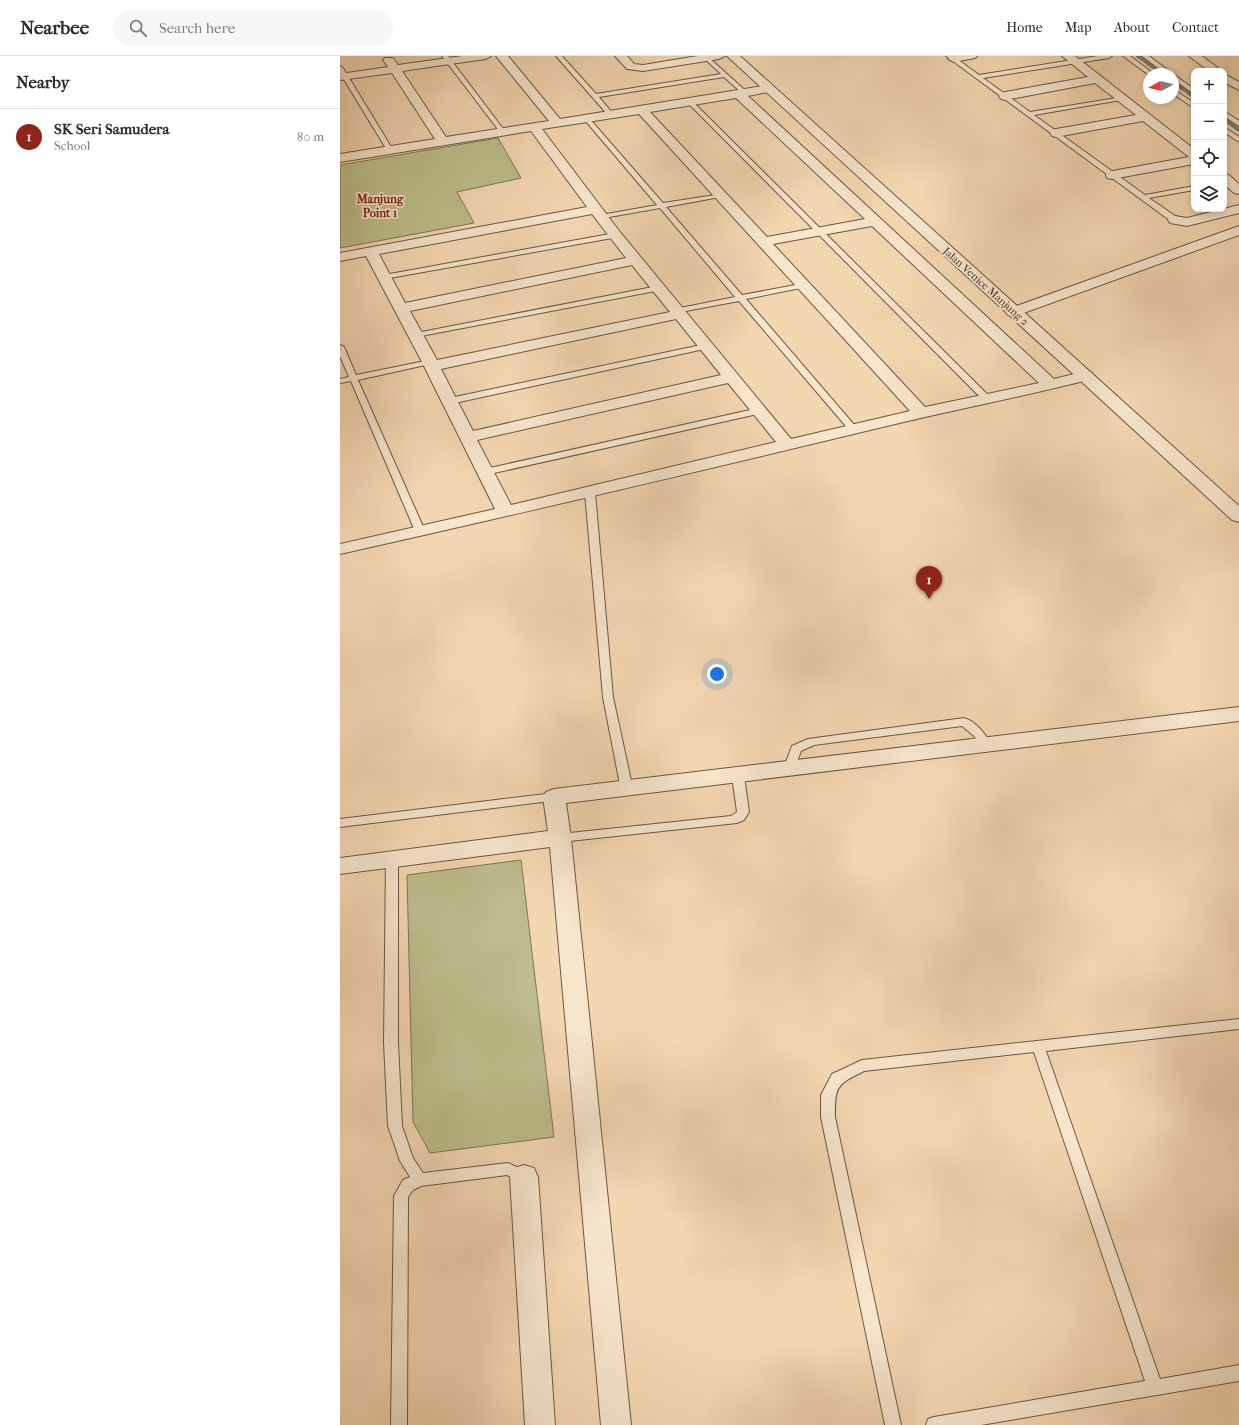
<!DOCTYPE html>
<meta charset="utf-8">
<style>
:root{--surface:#fff;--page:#f7f7f7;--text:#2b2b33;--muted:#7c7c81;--line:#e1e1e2;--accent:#8f2418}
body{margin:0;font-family:"IM FELL French Canon",serif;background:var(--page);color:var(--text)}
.controls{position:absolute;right:12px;top:12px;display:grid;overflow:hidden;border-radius:8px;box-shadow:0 2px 6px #0003}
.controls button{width:36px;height:36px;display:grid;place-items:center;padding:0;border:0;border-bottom:1px solid var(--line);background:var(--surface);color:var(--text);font:20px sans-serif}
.compass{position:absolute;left:803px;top:12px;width:36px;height:36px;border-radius:50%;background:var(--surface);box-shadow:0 2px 6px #0003;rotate:262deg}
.you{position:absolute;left:377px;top:618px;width:14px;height:14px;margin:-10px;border:3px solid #fff;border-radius:50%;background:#1a73e8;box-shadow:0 0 0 6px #1a73e833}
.badge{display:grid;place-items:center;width:26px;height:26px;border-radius:50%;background:var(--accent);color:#fff;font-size:13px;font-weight:700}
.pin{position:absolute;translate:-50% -33px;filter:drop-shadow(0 1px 2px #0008)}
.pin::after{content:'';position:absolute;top:21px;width:14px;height:12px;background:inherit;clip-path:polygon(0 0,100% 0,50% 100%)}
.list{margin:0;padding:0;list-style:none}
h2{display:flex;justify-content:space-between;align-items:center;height:52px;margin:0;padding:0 16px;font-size:17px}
h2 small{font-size:13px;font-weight:400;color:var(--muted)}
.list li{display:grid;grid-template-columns:26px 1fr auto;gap:12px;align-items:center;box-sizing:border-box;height:56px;padding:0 16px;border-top:1px solid var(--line)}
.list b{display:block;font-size:15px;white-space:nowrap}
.list p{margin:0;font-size:13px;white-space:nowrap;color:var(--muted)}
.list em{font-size:13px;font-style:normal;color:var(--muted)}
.icon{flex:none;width:22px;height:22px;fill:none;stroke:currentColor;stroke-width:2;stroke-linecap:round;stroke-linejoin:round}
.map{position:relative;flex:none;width:899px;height:1369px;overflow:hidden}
header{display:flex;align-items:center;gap:24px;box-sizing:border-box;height:56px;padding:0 20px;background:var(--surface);border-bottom:1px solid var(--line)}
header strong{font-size:19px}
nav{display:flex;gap:22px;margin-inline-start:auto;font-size:14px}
.search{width:280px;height:36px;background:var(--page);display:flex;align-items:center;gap:10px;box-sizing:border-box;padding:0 14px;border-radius:22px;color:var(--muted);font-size:15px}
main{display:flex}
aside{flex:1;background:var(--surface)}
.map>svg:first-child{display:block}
.green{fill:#bdbe8a;stroke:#7e7556}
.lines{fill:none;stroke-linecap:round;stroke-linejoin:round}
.stream{stroke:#778177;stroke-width:4}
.service-casing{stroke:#6c5745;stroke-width:2}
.minor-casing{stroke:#6c5745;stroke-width:2}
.tertiary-casing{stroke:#6c5745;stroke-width:2}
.service{fill:#f7e5cc;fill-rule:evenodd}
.minor{fill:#f7e5cc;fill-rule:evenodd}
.tertiary{fill:#f7e5cc;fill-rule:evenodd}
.labels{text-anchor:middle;stroke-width:3.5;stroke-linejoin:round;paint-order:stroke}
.far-street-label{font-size:11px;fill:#3f2c21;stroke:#f7e5cc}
.far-neighbourhood-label{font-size:12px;font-weight:bold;fill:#7a1f14;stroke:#f7e5cc}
</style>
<header>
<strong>Nearbee</strong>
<div class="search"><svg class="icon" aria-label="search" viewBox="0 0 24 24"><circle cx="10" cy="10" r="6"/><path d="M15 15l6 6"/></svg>Search here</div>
<nav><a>Home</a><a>Map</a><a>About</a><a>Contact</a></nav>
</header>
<main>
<aside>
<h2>Nearby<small></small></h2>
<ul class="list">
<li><span class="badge">1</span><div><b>SK Seri Samudera</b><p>School</p></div><em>80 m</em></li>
</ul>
</aside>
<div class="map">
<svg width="899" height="1369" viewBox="0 0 899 1369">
<rect width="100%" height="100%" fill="#f3d7b1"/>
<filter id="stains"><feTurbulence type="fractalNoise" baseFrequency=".005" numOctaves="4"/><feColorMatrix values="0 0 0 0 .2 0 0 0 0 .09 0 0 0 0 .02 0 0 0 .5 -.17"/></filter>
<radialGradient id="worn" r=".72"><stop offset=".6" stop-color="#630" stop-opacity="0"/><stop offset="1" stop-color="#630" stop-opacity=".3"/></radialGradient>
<g class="green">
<polygon points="158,82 181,122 117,136 134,167 0,192 0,109"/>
<polygon points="181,804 214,1081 90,1097 73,1066 67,819"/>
</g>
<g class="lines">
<g class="stream">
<polyline points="798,0 823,18"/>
<polyline points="833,25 854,41"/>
<polyline points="884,63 899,74"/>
</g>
<g class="service-casing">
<g id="service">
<polygon points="102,0 108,0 164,74 164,76 160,76"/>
<polygon points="216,0 222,0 256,38 381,18 365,3 364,2 367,0 408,37 403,38 384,21 259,41 273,58 270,60 268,59"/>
<polygon points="606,0 613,0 639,19 758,0 772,0 769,2 643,22 690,56 783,41 783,43 781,44 694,59 805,139 854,130 854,134 809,142 838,162 838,166 832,166"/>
<polygon points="783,0 790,0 814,18 809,18 809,19"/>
<polygon points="802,0 809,0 833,18 826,18"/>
<polygon points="0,10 3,12 53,94 52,95 47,94 0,17"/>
<polygon points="833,18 854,33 854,38 833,23"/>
<polygon points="833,33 854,47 854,52 833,38"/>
<polygon points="348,45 352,45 650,341 651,343 650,345 644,345 348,47"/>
<polygon points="884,55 899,65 899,70 884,60"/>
<polygon points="244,61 248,61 323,147 382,138 383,139 380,141 326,151 402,239 466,227 466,231 406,243 516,371 517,373 516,375 510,375 399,245 335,257 335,253 395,241 320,152 258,163 258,159 261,159 317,149 244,63"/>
<polygon points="884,71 899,81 899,86 884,76"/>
<polygon points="275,177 279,179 278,181 44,223 40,221 44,219"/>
<polygon points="318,230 322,232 321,234 76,281 72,279 76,277"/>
<polygon points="366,288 370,290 369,292 110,348 106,345 110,342"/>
<polygon points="0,289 4,291 16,319 90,304 94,306 90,308 18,324 85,475 83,477 80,478 75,475 11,325 0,327 0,323 9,321 0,300"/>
<polygon points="419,352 423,355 422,357 145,419 141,416 145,413"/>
<polygon points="250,434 255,437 273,641 293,734 291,737 283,737 281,734 263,641 245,437"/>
<path d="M624,662C637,666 645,678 652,689L650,692H642L634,680L622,670L474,689L461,695L453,717H445L443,714L452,690L468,683Z"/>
<polygon points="398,716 402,717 404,720 409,756 404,764 397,767 220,786 216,785 214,782 216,779 220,778 391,760 397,756 392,720 394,717"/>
<polygon points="214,737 218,738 220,741 218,744 0,771 0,763"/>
<polygon points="52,799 56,800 58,803 58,987 62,1070 73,1102 83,1117 168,1107 189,1117 191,1121 189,1125 184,1127 167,1119 81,1130 73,1134 68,1141 67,1369 51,1369 54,1140 63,1124 70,1121 60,1105 48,1070 44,987 46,803 48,800"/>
<path d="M899,963V973L706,995L820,1323L899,1309V1325L641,1369H586L588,1363L594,1361L805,1325L694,996L524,1015C496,1029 495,1030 495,1061L561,1369H545L481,1061V1039L492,1018L522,1004Z"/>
</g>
</g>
<g class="minor-casing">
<g id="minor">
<path d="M122,0H151L145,3L62,15L106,81L209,65L156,0H168L220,63L429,29L433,31L435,33L433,35L408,40L714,323L746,315L752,317L754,320L752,323C685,340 618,353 551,369C368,413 184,457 0,498V488L155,453L82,306L26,200L0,205V197L247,151L191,75L0,106V98L95,83L52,17L0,24V18L48,11L43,4L45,2H53L58,9ZM396,42L525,163L427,181L310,56ZM299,58L570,355L451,383L280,176L202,73ZM252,158L286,202L65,247L39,198ZM532,170L699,327L585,351L433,188ZM292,209L330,256L97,304L70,255ZM336,263L381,319L133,375L101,313ZM388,327L436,386L171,449L137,384Z"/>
<polygon points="275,0 287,0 294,8 303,9 358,0 385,0 379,3 303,15 287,13"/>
<polygon points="637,0 635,2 614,6 608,3 612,0"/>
<polygon points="722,0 735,0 854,93 854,108 772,123 767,122 766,119 767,116 849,101 803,65 716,81 712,80 710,77 712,74 716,73 796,59 755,27 665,44 661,43 659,40 661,37 665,36 748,21"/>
<polygon points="849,0 862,0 882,15 869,15"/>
<polygon points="884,18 899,26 899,34 884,26"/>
<polygon points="884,118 889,119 899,128 899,138 894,137 884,128"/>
<polygon points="899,149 899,157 847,170 830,167 828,164 830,161 835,160 847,162"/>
<polygon points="899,170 899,179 678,259 673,260 668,259 666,256 668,253"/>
<polygon points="899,651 899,665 226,747 231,782 291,1369 261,1369 210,791 0,818 0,802 208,775 203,741 206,736 214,733"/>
<polygon points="184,1109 194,1112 198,1121 215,1369 185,1369 170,1121 174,1112"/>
</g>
</g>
<g class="tertiary-casing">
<polygon id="tertiary" points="387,0 400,0 899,450 899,466 892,464"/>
</g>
<use href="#service" class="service"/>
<use href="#minor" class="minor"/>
<use href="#tertiary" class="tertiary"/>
</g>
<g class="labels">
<g class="far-street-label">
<text transform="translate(646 230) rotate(42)" y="4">Jalan Venice Manjung 2</text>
</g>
<g class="far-neighbourhood-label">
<text x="40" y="147">Manjung<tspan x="40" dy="14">Point 1</tspan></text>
</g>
</g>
<rect width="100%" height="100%" filter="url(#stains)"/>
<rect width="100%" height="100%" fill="url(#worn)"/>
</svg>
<div class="controls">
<button>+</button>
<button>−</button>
<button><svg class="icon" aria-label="locate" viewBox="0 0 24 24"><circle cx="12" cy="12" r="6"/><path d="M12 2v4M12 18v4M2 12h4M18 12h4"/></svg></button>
<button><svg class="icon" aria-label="layers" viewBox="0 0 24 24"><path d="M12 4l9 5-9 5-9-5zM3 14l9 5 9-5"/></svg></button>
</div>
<svg class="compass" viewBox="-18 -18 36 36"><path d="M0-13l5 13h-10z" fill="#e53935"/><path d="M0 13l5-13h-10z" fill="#7c7c81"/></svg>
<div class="you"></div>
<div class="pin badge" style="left:589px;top:543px">1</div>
</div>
</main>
